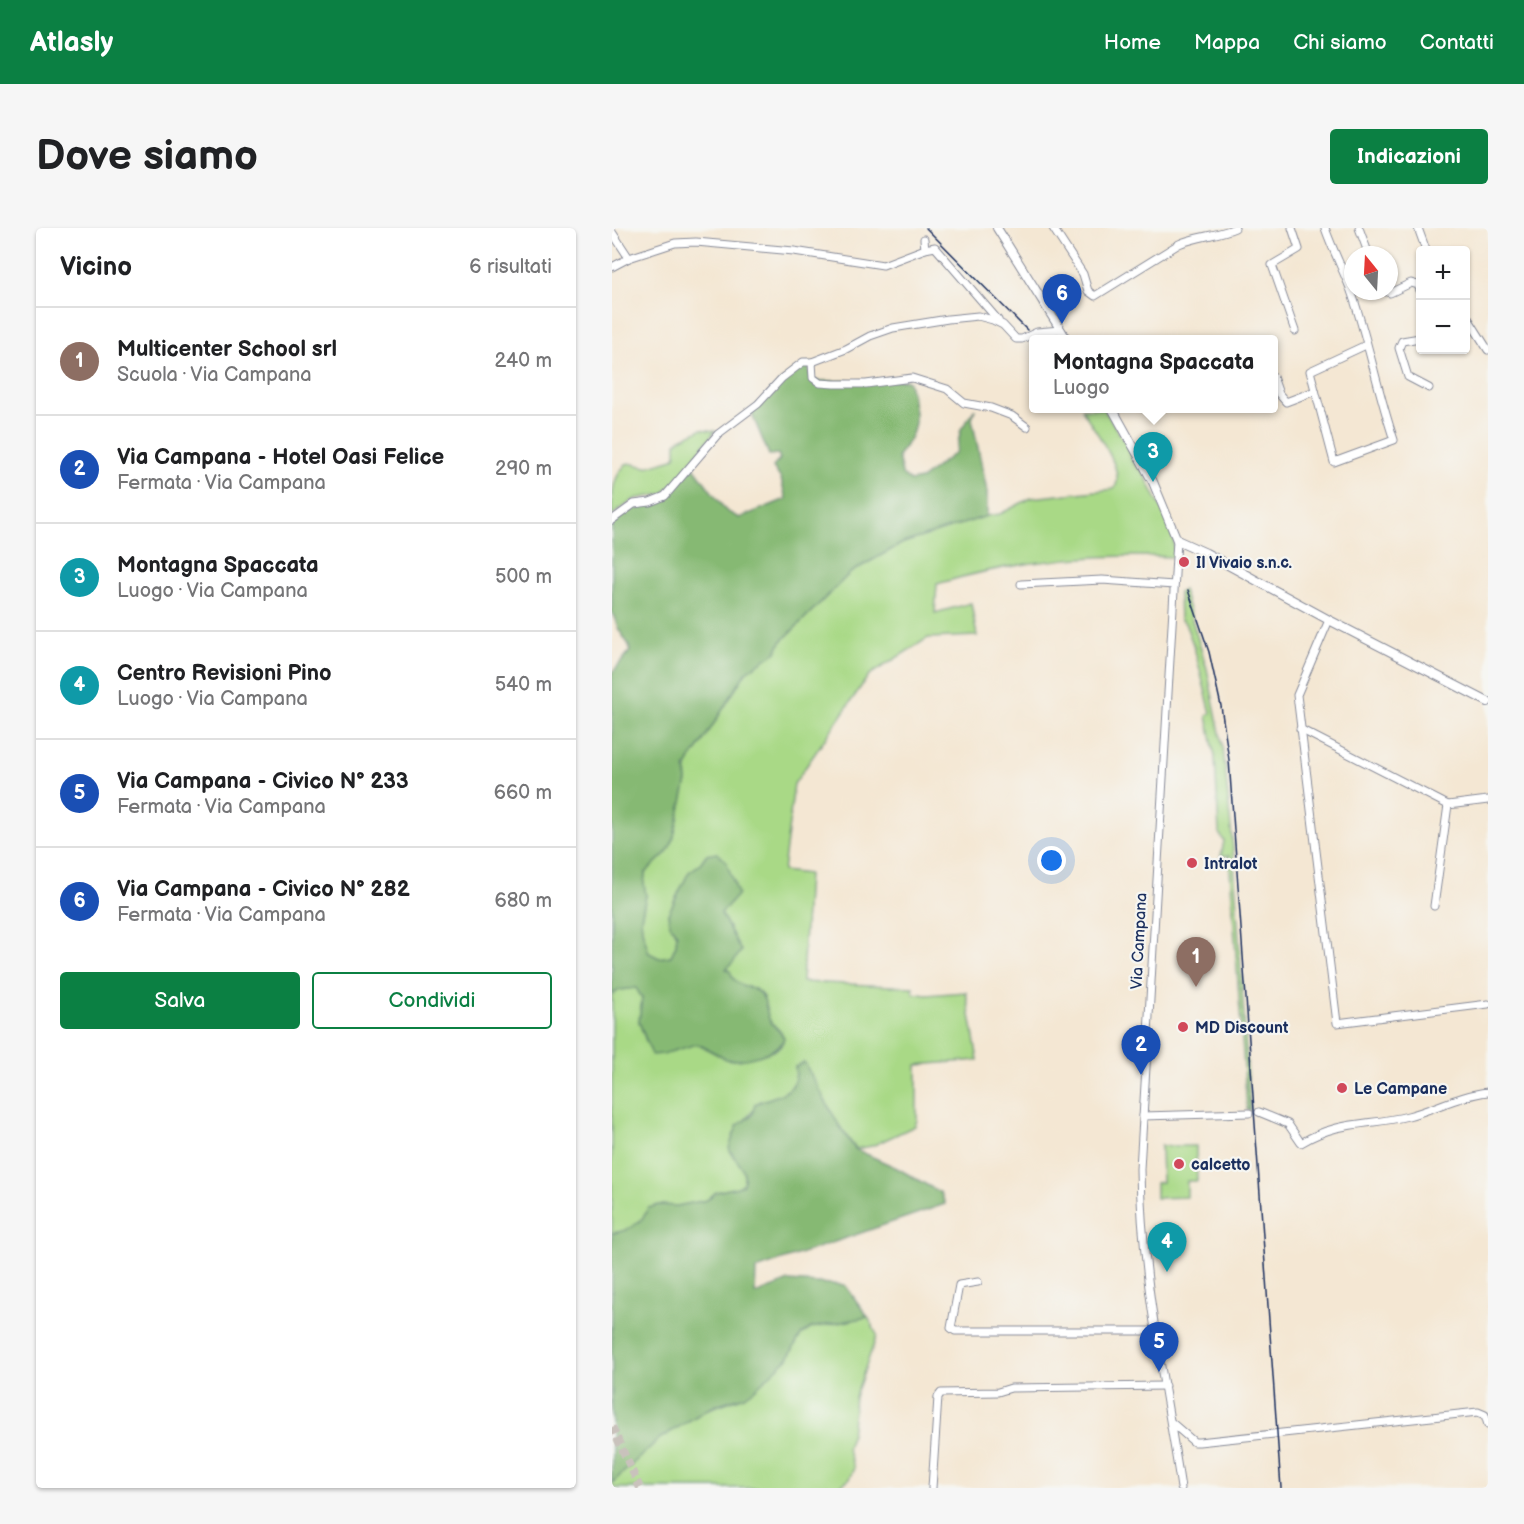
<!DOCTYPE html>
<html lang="it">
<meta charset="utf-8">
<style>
:root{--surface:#fff;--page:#f6f6f6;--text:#202124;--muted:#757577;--line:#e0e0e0;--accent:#0b8043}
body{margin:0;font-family:"Balsamiq Sans",sans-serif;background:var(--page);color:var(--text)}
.controls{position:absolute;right:18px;top:18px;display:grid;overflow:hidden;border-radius:6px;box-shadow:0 2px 4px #0004}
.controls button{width:54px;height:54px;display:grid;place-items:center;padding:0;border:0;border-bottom:2px solid var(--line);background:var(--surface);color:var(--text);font:30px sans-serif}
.compass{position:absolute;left:732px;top:18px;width:54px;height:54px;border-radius:50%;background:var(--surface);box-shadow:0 2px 4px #0004;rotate:342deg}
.you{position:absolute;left:440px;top:633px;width:21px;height:21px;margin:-15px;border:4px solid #fff;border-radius:50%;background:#1a73e8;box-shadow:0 0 0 9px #1a73e833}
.badge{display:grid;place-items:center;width:39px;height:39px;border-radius:50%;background:var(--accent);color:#fff;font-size:20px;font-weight:700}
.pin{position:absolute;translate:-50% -50px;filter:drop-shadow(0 2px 3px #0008)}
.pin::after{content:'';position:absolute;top:32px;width:21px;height:18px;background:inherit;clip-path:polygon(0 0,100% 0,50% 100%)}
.popup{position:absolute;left:417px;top:107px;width:249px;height:78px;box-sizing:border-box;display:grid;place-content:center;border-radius:6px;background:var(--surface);filter:drop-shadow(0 2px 4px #0005);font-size:20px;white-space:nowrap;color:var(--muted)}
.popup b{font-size:22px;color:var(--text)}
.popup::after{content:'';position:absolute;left:50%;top:100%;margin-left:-12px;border:12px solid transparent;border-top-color:var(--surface)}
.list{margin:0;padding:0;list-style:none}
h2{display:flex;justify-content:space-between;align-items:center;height:78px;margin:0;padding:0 24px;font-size:26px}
h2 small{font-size:20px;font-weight:400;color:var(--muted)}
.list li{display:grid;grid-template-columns:39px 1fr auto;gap:18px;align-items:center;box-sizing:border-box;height:108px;padding:0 24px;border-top:2px solid var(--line)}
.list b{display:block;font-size:22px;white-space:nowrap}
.list p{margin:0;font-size:20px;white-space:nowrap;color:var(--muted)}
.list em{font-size:20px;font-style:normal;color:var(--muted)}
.actions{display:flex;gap:12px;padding:18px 24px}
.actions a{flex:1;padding:14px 0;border:2px solid var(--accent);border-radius:6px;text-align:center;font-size:21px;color:var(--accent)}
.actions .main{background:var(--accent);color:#fff}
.map{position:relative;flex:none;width:876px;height:1260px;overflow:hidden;border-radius:6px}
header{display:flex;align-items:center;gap:36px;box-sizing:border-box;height:84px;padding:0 30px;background:var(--accent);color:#fff}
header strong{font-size:28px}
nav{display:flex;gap:33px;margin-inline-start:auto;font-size:21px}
.intro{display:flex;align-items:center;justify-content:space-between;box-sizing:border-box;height:144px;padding:0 36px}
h1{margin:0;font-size:42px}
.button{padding:15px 27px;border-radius:6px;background:var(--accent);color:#fff;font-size:21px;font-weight:700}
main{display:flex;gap:36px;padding:0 36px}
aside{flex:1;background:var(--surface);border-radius:6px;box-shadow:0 2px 4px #0004}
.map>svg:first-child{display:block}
.green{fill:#a9d986;stroke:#628472;stroke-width:1.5}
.forest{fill:#86b973;stroke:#507468;stroke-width:1.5}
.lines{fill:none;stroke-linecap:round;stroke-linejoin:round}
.major-tunnel{stroke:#c9c2bc;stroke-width:8;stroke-dasharray:8 4;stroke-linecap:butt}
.minor-casing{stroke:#888b98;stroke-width:9}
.major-casing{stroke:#888b98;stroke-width:10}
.minor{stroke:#fff;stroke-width:7}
.major{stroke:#fff;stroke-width:8}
.rail{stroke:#1b2f5e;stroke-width:1.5}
.poi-dot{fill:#d1495b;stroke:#f6f6f2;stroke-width:2}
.labels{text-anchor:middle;stroke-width:4.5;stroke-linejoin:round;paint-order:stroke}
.poi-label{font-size:16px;font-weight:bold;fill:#1b2f5e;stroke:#f6f6f2;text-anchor:start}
.street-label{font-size:16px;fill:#1b2f5e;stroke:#f6f6f2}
</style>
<header>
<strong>Atlasly</strong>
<nav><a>Home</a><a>Mappa</a><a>Chi siamo</a><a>Contatti</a></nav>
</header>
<div class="intro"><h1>Dove siamo</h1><a class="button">Indicazioni</a></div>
<main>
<aside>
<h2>Vicino<small>6 risultati</small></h2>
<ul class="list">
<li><span class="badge" style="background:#8d6e63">1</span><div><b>Multicenter School srl</b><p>Scuola · Via Campana</p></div><em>240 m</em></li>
<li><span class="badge" style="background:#1a4fb4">2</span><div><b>Via Campana - Hotel Oasi Felice</b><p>Fermata · Via Campana</p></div><em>290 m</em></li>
<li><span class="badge" style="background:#0f9aa8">3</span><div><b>Montagna Spaccata</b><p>Luogo · Via Campana</p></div><em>500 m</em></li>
<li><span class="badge" style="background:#0f9aa8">4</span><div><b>Centro Revisioni Pino</b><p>Luogo · Via Campana</p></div><em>540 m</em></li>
<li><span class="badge" style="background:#1a4fb4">5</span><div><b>Via Campana - Civico N° 233</b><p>Fermata · Via Campana</p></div><em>660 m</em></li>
<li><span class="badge" style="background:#1a4fb4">6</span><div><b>Via Campana - Civico N° 282</b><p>Fermata · Via Campana</p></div><em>680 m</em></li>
</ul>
<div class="actions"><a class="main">Salva</a><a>Condividi</a></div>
</aside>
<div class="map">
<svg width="876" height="1260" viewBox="0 0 876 1260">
<rect width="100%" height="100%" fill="#f6f6f2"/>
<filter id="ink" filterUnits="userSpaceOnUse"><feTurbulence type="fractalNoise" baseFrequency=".0167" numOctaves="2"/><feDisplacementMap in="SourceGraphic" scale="12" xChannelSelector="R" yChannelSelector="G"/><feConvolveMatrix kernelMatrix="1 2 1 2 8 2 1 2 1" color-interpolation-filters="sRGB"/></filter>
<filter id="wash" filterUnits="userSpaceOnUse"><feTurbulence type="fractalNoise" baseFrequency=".008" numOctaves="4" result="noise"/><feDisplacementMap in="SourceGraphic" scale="24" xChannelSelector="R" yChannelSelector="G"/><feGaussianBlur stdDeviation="1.35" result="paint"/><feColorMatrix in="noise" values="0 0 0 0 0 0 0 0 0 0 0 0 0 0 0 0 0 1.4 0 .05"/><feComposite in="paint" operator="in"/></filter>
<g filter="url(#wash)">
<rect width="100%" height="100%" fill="#f4e7d3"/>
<g class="green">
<path d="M470,181H492L529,240L554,290L562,312L561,329C481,325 401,333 325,356L323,385L359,375L365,408L316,410L257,447L182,556L171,643L196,646L190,754L301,759V765L314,767L354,764L366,832L305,837V892L303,898L260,918L244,921L183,839C188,863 166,868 149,873C136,893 116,900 119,926C128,934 135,943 131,956L126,959L104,964L95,972L65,978L47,977L36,980C32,994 15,1004 0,1005V766L8,762L24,759L30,770L27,794L35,816L74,818L85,816L116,832L146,828L163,822L171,816L170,805L157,792L151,769L142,760L130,758L125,755L114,741L129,723L109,685L123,655L117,645L114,633L94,627L87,637L77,644L56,686L58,697L65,706L64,717L59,728L47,730L37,725L30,702L29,690L34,668L32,656L33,645L55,624L75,553C73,539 77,532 86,521L134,444L164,424L169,414L238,345L248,339L291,315L375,288L388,286L419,270L502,261C516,243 479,198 470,181Z"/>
<path d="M89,201L103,203L64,253L51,266L23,271L0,287C0,268 0,245 17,235L34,239L61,231L64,227V215L68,211Z"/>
<polygon points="571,362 595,441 611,520 621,620 638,882 635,882 617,628 609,628 612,613 607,605 603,529 595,488 599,485 582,419 573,395 568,392 567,364"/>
<polygon points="549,918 584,918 585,953 575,953 575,969 544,970 544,955 550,954"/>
<polygon points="256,1089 265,1107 243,1169 239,1208 235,1220 242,1240 237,1251 225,1260 0,1260 0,1255 47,1211 94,1182 133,1168 176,1130 189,1107 200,1100"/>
</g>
<g class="forest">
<path d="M198,135L197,144L201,153L295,152L297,154C304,189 310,198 286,228L290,246L298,253L309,251L344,224L349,201L363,181L360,191L375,263V288L291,315L248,339L238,345L169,414L164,424L134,444L86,521L78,531L73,541L75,553L61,613L55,624L33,645L32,656L34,668L29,690L30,702L37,725L47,730L59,728L64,717L65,706L58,697L56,686L77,644L87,637L94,627L105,625L114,633L126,666L109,685L129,723L122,733L114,741L118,743C125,764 140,754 150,768C155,775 154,784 157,791C160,798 169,803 172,810C169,824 127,836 114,831C105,826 95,820 85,816L51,826L40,827L27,794L30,770L24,760L8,762L0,766V445L18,423L17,417L7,402L0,384V295L22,278L53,272L81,238L114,283L127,290L174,271L169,251L161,239L168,231L166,226L157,227L139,184C153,170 178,139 198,135Z"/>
<path d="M192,834L227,897L243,921L285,940L329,965L333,976L144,1041L143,1066L177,1053L233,1057L256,1089L199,1100L189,1107L176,1130L143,1161L133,1168L107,1176L94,1182L47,1211L0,1255V1005C15,1004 32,994 36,980L47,977L65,978L95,972L104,964L126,959L131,956C137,939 121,933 117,920L125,898L140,887L143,876C160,867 189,868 183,839Z"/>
</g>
</g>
<g filter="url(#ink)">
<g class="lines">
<polyline class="major-tunnel" points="0,1199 28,1260"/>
<g class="minor-casing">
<g id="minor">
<path d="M441,0L471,46L476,63L483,68L567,16C585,8 605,8 623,0"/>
<polyline points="680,0 687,21 660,37 683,103"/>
<path d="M713,0C720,20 730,40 738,60C756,110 765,162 782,212L722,234L698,143L754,117"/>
<polyline points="747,0 757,27"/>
<polyline points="806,0 814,22"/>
<polyline points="0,4 17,30 63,15 84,14 182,23 271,37 313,21"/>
<polyline points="312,11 313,21 323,19 386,92"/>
<polyline points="0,39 17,30"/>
<polyline points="772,63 778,65 799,55 806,57 808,62"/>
<polyline points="854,87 876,122"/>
<polyline points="808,110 790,113 787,120 796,149 817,160"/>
<polyline points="200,134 201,150 208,155 222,156 254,156 300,150 335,161 352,175 379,180 400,188 415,199"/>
<polyline points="661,149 667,166 674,174 703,163"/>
<polyline points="0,292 22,276 38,274 53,268 106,206 146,176 170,150 191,134 200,134 213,129 234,121 258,108 281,100 336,91 366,88 381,92 391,97 404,111 410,111 425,104 449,102"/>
<path d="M565,312L528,941C529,1048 553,1154 569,1260"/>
<polyline points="409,356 490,352 562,357"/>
<polyline points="717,392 685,467 725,795 876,776"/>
<polyline points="688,501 836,577"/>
<polyline points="822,678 836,577 876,572"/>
<path d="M647,884L676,896L689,915C727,892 757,898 796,888C823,881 848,867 876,864"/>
<polyline points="531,888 637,885"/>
<polyline points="366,1054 347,1057 339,1100 343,1103 545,1103"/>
<polyline points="560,1195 582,1214 587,1214 866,1184 873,1187 876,1197"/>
<polyline points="320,1260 326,1169 329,1165 386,1164 399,1160 553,1158"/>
</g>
</g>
<g class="major-casing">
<g id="major">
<polyline points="385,0 455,112"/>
<polyline points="500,180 541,254 565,312 594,325 717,392 876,474"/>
</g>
</g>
<use href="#minor" class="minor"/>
<use href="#major" class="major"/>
<g class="rail">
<polyline points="314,0 415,102"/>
<polyline points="576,362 597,424 609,478 617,532 669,1260"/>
</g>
</g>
</g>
<g class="poi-dot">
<circle cx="572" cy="334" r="6"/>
<circle cx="580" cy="635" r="6"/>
<circle cx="571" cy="799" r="6"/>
<circle cx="730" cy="860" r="6"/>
<circle cx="567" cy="936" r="6"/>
</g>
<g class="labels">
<g class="poi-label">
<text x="584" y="340">Il Vivaio s.n.c.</text>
<text x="592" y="641">Intralot</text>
<text x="583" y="805">MD Discount</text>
<text x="742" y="866">Le Campane</text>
<text x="579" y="942">calcetto</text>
</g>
<g class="street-label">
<text transform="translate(526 713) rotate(-87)" y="6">Via Campana</text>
</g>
</g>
</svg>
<div class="controls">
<button>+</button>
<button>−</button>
</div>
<svg class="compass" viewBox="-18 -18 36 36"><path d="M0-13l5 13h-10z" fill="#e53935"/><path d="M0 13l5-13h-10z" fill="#757577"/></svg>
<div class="you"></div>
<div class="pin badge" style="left:584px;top:759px;background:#8d6e63">1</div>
<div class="pin badge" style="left:529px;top:847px;background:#1a4fb4">2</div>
<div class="pin badge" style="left:541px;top:254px;background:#0f9aa8">3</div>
<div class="popup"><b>Montagna Spaccata</b>Luogo</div>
<div class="pin badge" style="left:555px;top:1044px;background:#0f9aa8">4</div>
<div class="pin badge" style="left:547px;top:1144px;background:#1a4fb4">5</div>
<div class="pin badge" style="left:450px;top:96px;background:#1a4fb4">6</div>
</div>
</main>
